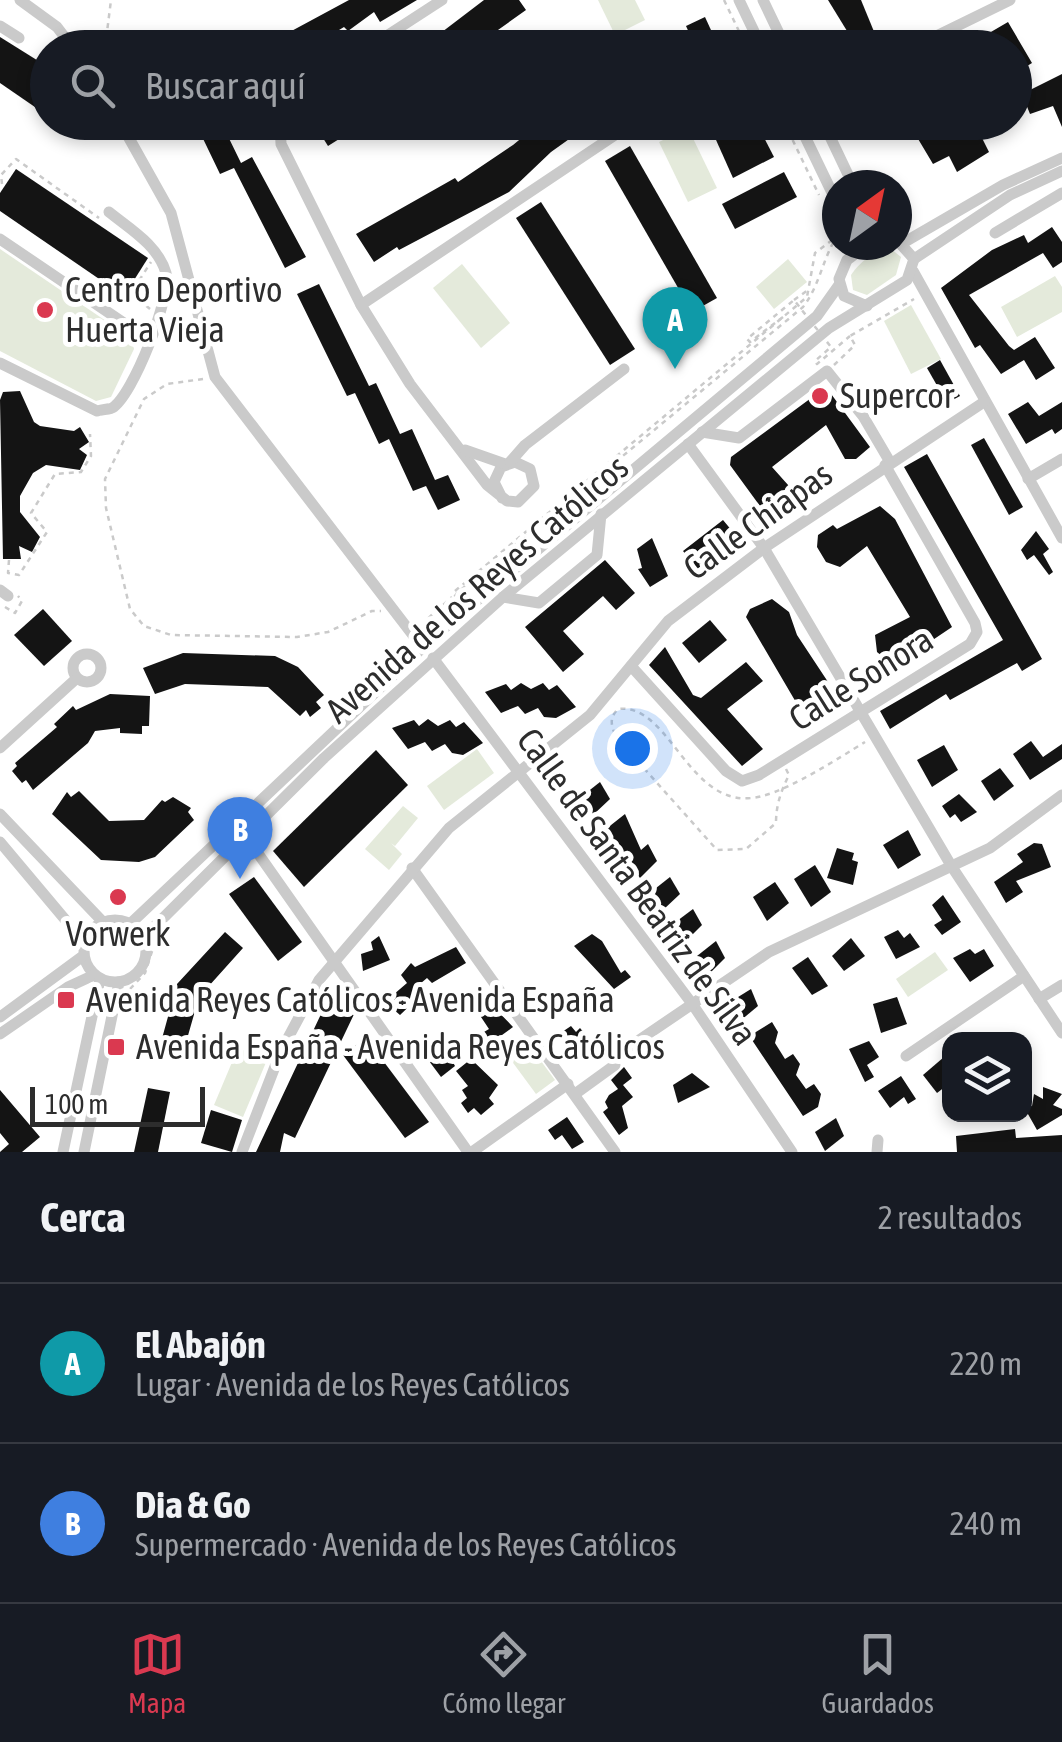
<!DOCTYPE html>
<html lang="es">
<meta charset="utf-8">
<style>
:root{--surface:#171b24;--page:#242831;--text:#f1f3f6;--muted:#9ea1a6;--line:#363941;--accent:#da3950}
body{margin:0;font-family:"Asap Condensed",sans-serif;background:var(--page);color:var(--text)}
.controls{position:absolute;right:30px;bottom:30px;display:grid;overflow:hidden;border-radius:20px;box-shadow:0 5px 15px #0003}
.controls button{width:90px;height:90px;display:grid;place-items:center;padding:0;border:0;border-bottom:2px solid var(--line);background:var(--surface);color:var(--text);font:50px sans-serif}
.compass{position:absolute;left:822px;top:170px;width:90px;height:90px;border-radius:50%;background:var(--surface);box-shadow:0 5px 15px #0003;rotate:33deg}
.scale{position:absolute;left:30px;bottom:25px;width:175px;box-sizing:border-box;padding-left:10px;border:5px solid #2d2d2d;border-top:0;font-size:28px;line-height:35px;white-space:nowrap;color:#2d2d2d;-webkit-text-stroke:8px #fff;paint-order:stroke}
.you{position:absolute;left:632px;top:748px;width:35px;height:35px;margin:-25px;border:8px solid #fff;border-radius:50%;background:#1a73e8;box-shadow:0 0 0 15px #1a73e833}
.badge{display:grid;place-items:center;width:65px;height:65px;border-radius:50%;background:var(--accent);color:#fff;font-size:32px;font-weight:700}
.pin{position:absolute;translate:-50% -82px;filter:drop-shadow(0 2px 5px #0008)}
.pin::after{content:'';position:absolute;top:52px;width:35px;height:30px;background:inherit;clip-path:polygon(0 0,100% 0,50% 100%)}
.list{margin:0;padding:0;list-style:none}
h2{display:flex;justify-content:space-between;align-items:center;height:130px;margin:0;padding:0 40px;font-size:42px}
h2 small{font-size:32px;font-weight:400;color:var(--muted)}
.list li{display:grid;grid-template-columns:65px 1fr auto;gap:30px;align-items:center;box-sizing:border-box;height:160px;padding:0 40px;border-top:2px solid var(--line)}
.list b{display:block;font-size:38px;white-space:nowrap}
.list p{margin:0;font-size:32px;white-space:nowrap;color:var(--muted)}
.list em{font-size:32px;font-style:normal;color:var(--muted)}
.icon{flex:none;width:55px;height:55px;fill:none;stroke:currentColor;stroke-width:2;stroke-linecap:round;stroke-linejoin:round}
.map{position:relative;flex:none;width:1062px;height:1152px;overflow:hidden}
.search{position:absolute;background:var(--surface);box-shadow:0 5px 15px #0003;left:30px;right:30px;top:30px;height:110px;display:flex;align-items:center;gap:25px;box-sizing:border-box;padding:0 35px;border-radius:55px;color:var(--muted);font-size:38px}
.sheet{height:450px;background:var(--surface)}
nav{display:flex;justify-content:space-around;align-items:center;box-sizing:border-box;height:140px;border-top:2px solid var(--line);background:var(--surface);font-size:28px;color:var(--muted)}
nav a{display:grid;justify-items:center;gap:5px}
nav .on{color:var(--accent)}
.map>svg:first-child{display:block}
.green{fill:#e4eadb}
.building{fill:#141414}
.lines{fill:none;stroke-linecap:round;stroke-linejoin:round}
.path{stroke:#cacaca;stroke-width:2.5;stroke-dasharray:5 5;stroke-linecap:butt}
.minor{stroke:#cacaca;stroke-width:11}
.path-bridge{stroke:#cacaca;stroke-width:2.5;stroke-dasharray:5 5;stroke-linecap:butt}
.poi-dot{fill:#da3950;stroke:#fff;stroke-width:4}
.labels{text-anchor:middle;stroke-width:10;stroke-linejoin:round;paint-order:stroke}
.poi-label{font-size:35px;fill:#2d2d2d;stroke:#fff;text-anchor:start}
.street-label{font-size:35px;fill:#2d2d2d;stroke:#fff}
</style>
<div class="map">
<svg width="1062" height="1152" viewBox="0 0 1062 1152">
<rect width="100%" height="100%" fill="#fff"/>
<g class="green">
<polygon points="598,0 635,0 645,20 615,35"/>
<polygon points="688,128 717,188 688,202 659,142"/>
<polygon points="0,249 131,338 134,349 111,397 96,401 0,351"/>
<path d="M891,249L901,257L896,275L867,295L853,290L851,275C859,263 876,248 891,249Z"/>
<polygon points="788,259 807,282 774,309 756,287"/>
<polygon points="462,264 510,323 481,348 433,288"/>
<polygon points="1055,276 1062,287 1062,312 1017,337 1001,307"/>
<polygon points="911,305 941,359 911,374 884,321"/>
<polygon points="477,749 494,773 444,810 427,786"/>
<polygon points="403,806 418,818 395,846 391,843 402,854 389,870 365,849"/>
<polygon points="935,952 948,970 908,997 896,979"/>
<polygon points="524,1038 555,1080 536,1094 505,1052"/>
<polygon points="238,1048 267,1060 243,1117 214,1105"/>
</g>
<g class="building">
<polygon points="349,0 417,0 380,22 374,12 348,31 344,27 309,48 260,48"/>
<polygon points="484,0 519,0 526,10 481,42 484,48 421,48"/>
<polygon points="828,0 861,0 875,34 855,44"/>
<polygon points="705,17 716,41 696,48 686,26"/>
<polygon points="1008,22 1032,63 1014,74 1014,48 991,48 984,36"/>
<polygon points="0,37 48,67 48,116 0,83"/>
<polygon points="1062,74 1062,127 1053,106 1030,114 1022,94"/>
<polygon points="195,122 221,122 241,163 252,157 306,257 285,268 234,168 220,174"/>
<polygon points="313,122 350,122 355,129 328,146"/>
<polygon points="532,122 593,122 551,152 509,192 399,250 397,247 374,262 356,234 455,178 458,182 513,145 535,127"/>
<polygon points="708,122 756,122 774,157 733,178"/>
<polygon points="908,122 1002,122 981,136 989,152 957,172 949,156 933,164"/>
<polygon points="630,146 717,298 692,312 605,161"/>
<polygon points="16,169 148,258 124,296 0,211 0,193"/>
<polygon points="784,172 797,197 735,229 722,204"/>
<polygon points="541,202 635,349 610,365 516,218"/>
<polygon points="1052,227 1062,242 1062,262 1053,268 1043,253 969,295 1009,346 1014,350 1035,337 1055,368 1036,380 1024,360 1001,374 980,345 975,348 941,288 992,250 1024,235 1028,243"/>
<polygon points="319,284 369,386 376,383 400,434 412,429 435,480 448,475 460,500 438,510 426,486 413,491 389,439 379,444 355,393 347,396 297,294"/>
<polygon points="940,360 960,396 947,403 927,368"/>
<polygon points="826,387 870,447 856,459 845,459 826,425 772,467 797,495 795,504 778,518 768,517 730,465 731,457"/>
<polygon points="20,391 34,422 40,426 74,431 80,427 89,442 79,449 87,455 80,470 46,465 33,473 20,496 20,512 40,537 32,552 19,546 21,559 3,559 0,400 3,392"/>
<polygon points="1028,402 1039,416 1062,402 1062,429 1055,434 1052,429 1026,444 1008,414"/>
<polygon points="984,438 1023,507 1009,515 971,445"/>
<polygon points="927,454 1042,659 1022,671 1017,663 950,700 946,694 890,729 880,711 1003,640 904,467"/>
<polygon points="880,506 895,519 952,627 894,666 877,652 875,635 910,617 867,546 840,567 826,562 817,547 818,535 833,525 837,529"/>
<polygon points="723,520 738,538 714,561 712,558 697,569 683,551"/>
<polygon points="1036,531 1049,549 1043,554 1053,572 1049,575 1034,555 1027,560 1021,550"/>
<polygon points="652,538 668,576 650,587 638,569 642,568 637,549"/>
<polygon points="605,560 635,593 616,610 603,596 563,631 584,654 563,672 525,627"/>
<polygon points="772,599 789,612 797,635 830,685 829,692 806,707 797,704 746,617 750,609"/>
<polygon points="43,609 72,641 44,666 14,635"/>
<polygon points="710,620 727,640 699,663 682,643"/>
<polygon points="665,647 693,695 701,698 746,662 763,681 727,709 763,749 742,766 649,665"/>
<polygon points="183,653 275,656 298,667 324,695 316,702 321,708 310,717 306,710 300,716 268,687 185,684 155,694 143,668"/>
<polygon points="521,683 531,689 543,683 549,690 557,685 576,707 556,718 544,717 538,708 525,714 518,706 501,713 485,692 506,684 511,690"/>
<polygon points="110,694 150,696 149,726 142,726 142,734 120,733 120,728 95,731 88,743 33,790 26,780 22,783 12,771 17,766 15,763 57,727 54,724 73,706 76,710"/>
<polygon points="428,719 438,726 450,720 456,727 464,722 483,743 463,755 452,753 445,744 432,751 425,742 408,749 392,728 414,720 419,726"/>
<polygon points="1031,741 1043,757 1062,744 1062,759 1030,780 1013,754"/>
<polygon points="944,745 958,770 932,787 917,760"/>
<polygon points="376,750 408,785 304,887 273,851"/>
<polygon points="1000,768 1014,786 994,801 981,781"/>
<polygon points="600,782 610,799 593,815 581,797"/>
<polygon points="79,791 109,821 144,820 162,800 165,802 173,797 191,808 188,812 194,820 155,857 139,862 101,860 52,814 67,792 71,797"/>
<polygon points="959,794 977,812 961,822 955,814 950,818 942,806"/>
<polygon points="625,814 641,850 648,844 657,861 640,878 607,834 606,829"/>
<polygon points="908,830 921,855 898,869 883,845"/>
<polygon points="1034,843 1042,844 1051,867 1016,881 1023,892 1006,903 994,882 1023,862 1017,854"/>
<polygon points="837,848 854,853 852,860 858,862 853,885 827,878"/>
<polygon points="815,865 831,892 811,907 794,879"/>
<polygon points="254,877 302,942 278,961 229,894"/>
<polygon points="670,877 680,894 663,910 651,892"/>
<polygon points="775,882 789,903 767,921 753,897"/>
<polygon points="943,895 961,922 942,935 934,925 942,920 932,905"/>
<polygon points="693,909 702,925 685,942 673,924"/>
<polygon points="898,930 904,938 910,933 920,947 896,959 884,937"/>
<polygon points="225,932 243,948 199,997 181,1060 158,1053 177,984"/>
<polygon points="592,934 602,941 621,973 625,970 631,977 614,989 574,946"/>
<polygon points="379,936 390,960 363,971 361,954 373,950 371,942"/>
<polygon points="851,938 865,956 844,971 832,956"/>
<polygon points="716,941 725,958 709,974 697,956"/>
<polygon points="456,947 466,963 432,983 427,978 414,989 420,996 400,1015 393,1009 386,1001 407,983 401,975 411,963 415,967"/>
<polygon points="970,949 975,954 984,949 994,966 970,982 953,958"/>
<polygon points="808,957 828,986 812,995 792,968"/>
<polygon points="751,989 758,1006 740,1021 730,1002"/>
<polygon points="330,995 356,1010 295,1138 284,1133 280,1152 256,1152"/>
<polygon points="897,997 907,1024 881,1033 873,1004"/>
<polygon points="489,1002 513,1027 491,1043 484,1032 489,1029 477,1011"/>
<polygon points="772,1022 778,1032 775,1043 785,1059 793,1054 800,1064 796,1075 806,1089 814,1084 821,1094 818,1107 803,1116 752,1040 751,1035"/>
<polygon points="571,1026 576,1032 580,1028 596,1047 582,1058 562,1032"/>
<polygon points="366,1038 429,1122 405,1138 343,1055"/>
<polygon points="441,1040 455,1066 441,1077 423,1053"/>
<polygon points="869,1041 879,1057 867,1065 874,1077 865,1082 849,1049"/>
<polygon points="944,1057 950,1083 937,1093 923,1075"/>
<polygon points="471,1059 498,1085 489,1098 494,1104 481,1115 474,1108 468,1113 461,1103 467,1098 462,1090 468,1086 456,1071"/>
<polygon points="624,1067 632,1078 623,1085 633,1097 622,1106 628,1128 619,1135 603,1112 608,1108 605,1102 609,1095 618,1089 611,1080"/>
<polygon points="692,1073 710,1087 678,1103 673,1085"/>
<polygon points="901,1076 916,1099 908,1104 904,1097 890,1108 878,1091"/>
<polygon points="1043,1087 1062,1094 1053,1105 1062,1109 1062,1115 1037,1130 1024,1107 1032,1106 1034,1094 1043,1099"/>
<polygon points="148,1088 170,1092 158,1152 134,1152"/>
<polygon points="0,1090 40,1137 22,1152 0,1152 9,1144 0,1133"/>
<polygon points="211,1110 242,1120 232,1152 201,1143"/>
<polygon points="567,1117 584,1142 572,1149 562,1135 555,1140 548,1130"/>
<polygon points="836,1118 844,1136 825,1151 815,1132"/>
<polygon points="1015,1129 1016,1138 1062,1135 1062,1152 957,1152 956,1136"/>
</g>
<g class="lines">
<g class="path">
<polyline points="724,0 747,48"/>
<polyline points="105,48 111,0"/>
<polyline points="784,122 819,195"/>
<polyline points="2,184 1,175 16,159 99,218"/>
<polyline points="825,207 837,232"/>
<polyline points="794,300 808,290"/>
<polyline points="150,309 131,293 151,262"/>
<polyline points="834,365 855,345 850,336 914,299"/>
<polyline points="203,379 167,384 144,399 105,479 106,508 130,609 144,626 171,635 297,637 328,632 372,611 381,611"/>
<polyline points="9,560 8,573 19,575 47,532 31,513 55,474 81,472 91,456 90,434"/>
<polyline points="455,591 807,297 815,253 836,237"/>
<polyline points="5,607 15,613 22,601 18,596"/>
<path d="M443,613L457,593L803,307C820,285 822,260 837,236"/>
<polyline points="429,625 425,621 452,597"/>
<path d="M786,769L789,775C781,791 776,805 776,823L746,849L717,850L616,737C611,725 609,718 618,709C672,702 689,816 762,796C791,789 839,758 865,742"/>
<polyline points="130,989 145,973 154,945"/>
</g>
<g class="minor">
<polyline points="20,0 57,27 73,48"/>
<polyline points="739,0 762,48"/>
<polyline points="763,0 786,48"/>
<polyline points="0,26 19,38"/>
<polyline points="368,48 442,0"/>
<polyline points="912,48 1010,0"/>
<polyline points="120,122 171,213 215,377 422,647"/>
<polyline points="280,122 281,144 361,305 410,384 487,485 507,501 518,502 534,486 530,469 515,462 501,467 494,482 502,498"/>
<polyline points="798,122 837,203"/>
<polyline points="823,122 853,185"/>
<polyline points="995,233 1062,193"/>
<polyline points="0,239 149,340"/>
<polyline points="903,243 1003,185 1062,158"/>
<polyline points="867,245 847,260 839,279 844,296 867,306"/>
<polyline points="914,259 1010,195 1062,171"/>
<polyline points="913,271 1062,538"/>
<polyline points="361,305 621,131"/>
<path d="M0,363L97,411C98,410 111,409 112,408C133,396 172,295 166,273C158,245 130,229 109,212"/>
<polyline points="702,432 739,438 827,371 863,416 890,462"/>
<polyline points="688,444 764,548 952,867 1062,1033"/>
<polyline points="465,450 505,464"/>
<polyline points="510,462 525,445 624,369"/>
<polyline points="1028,479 1062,459"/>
<polyline points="0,590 8,596"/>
<polyline points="503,597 539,603 597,555 601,514"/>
<circle cx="87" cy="668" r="14"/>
<polyline points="433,658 693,1005 792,1152"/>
<polyline points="631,666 726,771 742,781 759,775 970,644 977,632 975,623 885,465"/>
<polyline points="0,748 77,678"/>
<polyline points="0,814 103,922"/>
<polyline points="245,835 468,1152"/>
<polyline points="0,842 84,942"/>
<polyline points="412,868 615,1152"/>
<circle cx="115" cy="951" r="31"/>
<polyline points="130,924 437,634 817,316 839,285"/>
<polyline points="143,938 324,758 503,597 829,328 907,280 914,259 897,240"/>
<polyline points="1039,999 1062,985"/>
<polyline points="0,1017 83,956"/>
<polyline points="0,1034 68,987 94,975"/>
<polyline points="626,1049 769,952 990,848 1062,795"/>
<polyline points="906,1056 1024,976"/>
<polyline points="575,1094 615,1065"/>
<polyline points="63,1152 100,979"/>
<polyline points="84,1152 119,982"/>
<polyline points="242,1152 281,1051 319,980 449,828 590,715 668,621 764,548 984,402"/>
<polyline points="472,1152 568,1084"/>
<polyline points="877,1152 878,1140"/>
</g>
<polyline class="path-bridge" points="783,317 750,342 747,339 794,300 831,347 815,361 817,364 850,336"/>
</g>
<g class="poi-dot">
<circle cx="45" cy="310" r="10"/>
<circle cx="820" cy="396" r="10"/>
<circle cx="118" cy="897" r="10"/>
<rect x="56" y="990" width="20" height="20" rx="5"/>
<rect x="106" y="1037" width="20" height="20" rx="5"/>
</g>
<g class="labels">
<g class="poi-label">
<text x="65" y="302">Centro Deportivo<tspan x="65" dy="40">Huerta Vieja</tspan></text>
<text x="840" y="408">Supercor</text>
<text x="118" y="946" text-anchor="middle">Vorwerk</text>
<text x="86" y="1012">Avenida Reyes Católicos - Avenida España</text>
<text x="136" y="1059">Avenida España - Avenida Reyes Católicos</text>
</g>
<g class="street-label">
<text transform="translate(758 521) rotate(-36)" y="12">Calle Chiapas</text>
<text transform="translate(477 589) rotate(-41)" y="12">Avenida de los Reyes Católicos</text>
<text transform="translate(861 679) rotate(-32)" y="12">Calle Sonora</text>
<text transform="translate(637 887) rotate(54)" y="12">Calle de Santa Beatriz de Silva</text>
</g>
</g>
</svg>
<div class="controls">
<button><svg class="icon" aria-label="layers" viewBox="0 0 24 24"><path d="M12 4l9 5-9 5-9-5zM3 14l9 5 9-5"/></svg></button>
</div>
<svg class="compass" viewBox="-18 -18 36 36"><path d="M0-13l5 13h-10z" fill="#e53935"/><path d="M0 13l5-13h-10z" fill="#9ea1a6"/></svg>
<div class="scale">100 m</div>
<div class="you"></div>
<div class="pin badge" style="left:675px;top:369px;background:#0f9aa8">A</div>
<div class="pin badge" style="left:240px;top:879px;background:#3f7fe0">B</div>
<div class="search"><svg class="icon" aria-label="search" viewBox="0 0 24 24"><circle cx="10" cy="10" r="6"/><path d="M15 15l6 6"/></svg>Buscar aquí</div>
</div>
<section class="sheet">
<h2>Cerca<small>2 resultados</small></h2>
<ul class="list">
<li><span class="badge" style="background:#0f9aa8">A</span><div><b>El Abajón</b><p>Lugar · Avenida de los Reyes Católicos</p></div><em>220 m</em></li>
<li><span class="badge" style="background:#3f7fe0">B</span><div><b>Dia &amp; Go</b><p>Supermercado · Avenida de los Reyes Católicos</p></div><em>240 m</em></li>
</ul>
</section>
<nav>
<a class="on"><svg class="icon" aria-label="map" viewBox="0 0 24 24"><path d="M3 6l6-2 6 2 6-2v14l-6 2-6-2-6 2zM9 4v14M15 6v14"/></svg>Mapa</a>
<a><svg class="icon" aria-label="directions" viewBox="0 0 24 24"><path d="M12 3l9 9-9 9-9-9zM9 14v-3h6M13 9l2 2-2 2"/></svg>Cómo llegar</a>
<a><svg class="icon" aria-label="saved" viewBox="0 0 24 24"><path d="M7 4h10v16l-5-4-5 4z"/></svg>Guardados</a>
</nav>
